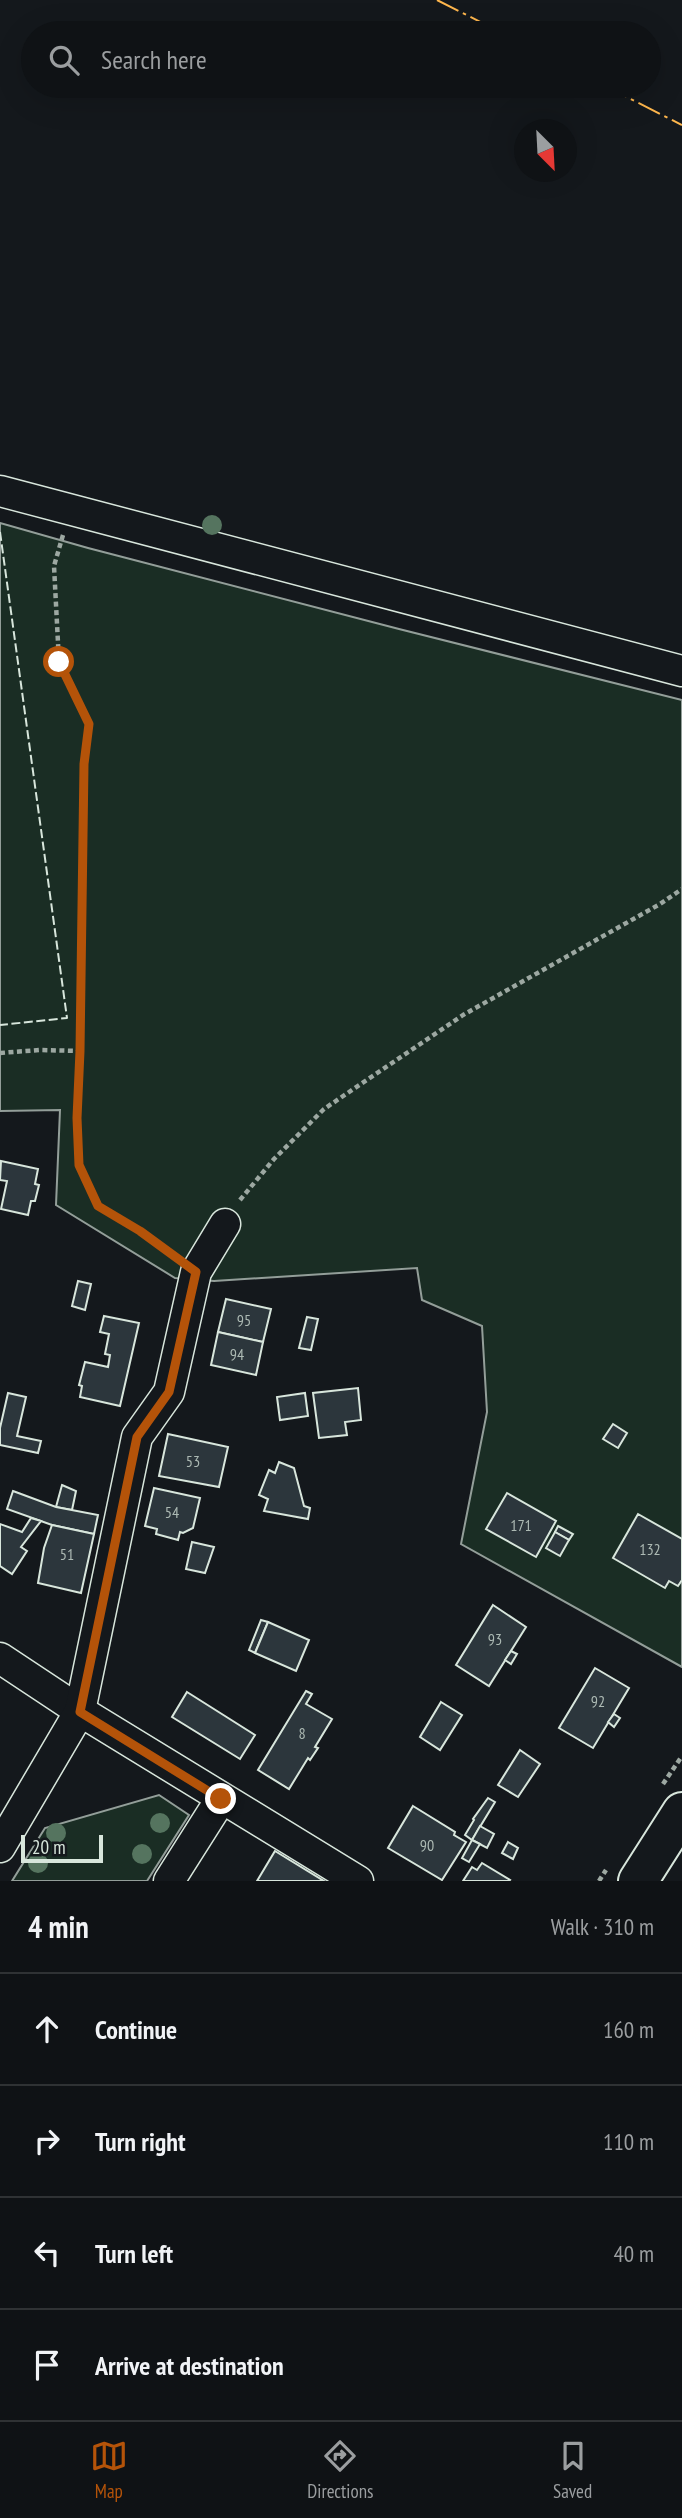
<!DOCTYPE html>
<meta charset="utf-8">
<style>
:root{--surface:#0f1215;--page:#181b1e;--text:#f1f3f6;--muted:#9b9ea0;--line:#2f3234;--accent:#b45309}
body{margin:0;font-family:"PT Sans Narrow",sans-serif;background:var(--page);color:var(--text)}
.compass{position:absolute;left:514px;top:119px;width:63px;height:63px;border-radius:50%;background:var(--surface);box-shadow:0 7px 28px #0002;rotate:156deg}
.scale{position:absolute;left:21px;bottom:18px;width:82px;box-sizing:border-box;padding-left:7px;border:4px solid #d8e6dc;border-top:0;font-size:19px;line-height:24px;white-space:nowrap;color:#d8e6dc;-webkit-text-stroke:5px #14181c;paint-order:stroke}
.stop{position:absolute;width:21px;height:21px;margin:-16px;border:5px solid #b45309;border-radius:50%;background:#fff}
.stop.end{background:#b45309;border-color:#fff;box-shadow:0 2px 7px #0008}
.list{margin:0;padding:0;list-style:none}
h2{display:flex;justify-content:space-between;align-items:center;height:91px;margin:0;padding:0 28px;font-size:30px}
h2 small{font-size:23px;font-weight:400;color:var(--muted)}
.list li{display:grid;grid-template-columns:46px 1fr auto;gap:21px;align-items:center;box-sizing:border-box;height:112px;padding:0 28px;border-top:2px solid var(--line)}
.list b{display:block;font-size:26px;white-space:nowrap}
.list em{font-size:23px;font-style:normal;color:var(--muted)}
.icon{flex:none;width:38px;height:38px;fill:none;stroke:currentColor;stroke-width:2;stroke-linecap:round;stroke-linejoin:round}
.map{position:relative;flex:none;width:682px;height:1881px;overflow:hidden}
.search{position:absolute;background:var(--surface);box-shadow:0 7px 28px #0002;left:21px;right:21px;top:21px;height:77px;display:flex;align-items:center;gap:18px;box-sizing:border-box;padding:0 24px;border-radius:38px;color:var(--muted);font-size:26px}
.sheet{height:539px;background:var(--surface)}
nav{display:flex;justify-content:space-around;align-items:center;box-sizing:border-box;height:98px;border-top:2px solid var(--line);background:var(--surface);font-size:19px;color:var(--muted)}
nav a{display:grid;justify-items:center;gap:4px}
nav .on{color:var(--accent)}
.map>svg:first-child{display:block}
.green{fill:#1a2d24;stroke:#939e99;stroke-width:2}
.building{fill:#2c363c;stroke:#d8e6dc;stroke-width:2}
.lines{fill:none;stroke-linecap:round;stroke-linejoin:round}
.minor-casing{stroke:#d8e6dc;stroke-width:33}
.major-casing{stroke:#d8e6dc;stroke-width:42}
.path{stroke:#9da8a2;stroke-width:4.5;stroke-dasharray:5 3.5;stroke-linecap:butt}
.minor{stroke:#14181c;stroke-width:30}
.major{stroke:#14181c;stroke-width:38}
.fence{stroke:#d8e6dc;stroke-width:2;stroke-dasharray:9 3.5;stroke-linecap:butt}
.power{stroke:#ffb74d;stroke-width:2;stroke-dasharray:24 5 3.5 5;stroke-linecap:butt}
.tree{fill:#55745f}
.route{stroke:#b45309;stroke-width:9}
.labels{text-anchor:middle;stroke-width:5;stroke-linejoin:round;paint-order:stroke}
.number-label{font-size:16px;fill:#adbab4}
</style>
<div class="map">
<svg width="682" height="1881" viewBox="0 0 682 1881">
<rect width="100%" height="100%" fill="#14181c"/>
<g class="green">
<polygon points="0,523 88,548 399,629 682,700 682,1667 461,1544 487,1412 482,1326 422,1300 417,1268 214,1281 175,1278 56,1205 60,1110 0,1111"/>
<polygon points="159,1795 189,1815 147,1881 12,1881 45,1828"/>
</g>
<g class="building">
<polygon points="1,1161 38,1169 35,1184 39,1185 35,1201 31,1201 28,1215 1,1209 7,1181 0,1180"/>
<polygon points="78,1281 91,1284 85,1310 72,1306"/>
<polygon points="226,1299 271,1309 263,1342 218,1332"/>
<polygon points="104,1316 139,1323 120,1406 80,1397 82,1386 79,1385 85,1362 108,1367 110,1355 105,1354 109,1334 100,1332"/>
<polygon points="307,1317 318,1319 311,1350 299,1348"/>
<polygon points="218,1332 263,1342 256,1375 211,1365"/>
<polygon points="358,1388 361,1420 345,1422 347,1435 319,1438 313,1393"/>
<polygon points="8,1393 26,1397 17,1436 41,1441 38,1453 0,1445 0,1428"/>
<polygon points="305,1393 308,1416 280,1420 277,1397"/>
<polygon points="613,1424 627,1433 618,1448 603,1439"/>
<polygon points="168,1434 228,1447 219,1487 159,1476"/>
<polygon points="279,1462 294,1468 304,1506 310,1508 308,1519 264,1511 268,1499 259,1495 269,1470 275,1473"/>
<polygon points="62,1485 76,1491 72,1510 56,1507"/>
<polygon points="154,1488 200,1498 193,1528 183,1533 180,1532 178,1540 156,1534 157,1529 145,1526"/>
<polygon points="13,1491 56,1507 98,1515 94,1534 52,1525 7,1509"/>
<polygon points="507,1493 556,1521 536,1557 486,1529"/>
<polygon points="638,1514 682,1539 682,1580 678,1586 669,1581 665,1588 613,1558"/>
<polygon points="31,1518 41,1521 21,1547 27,1551 12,1574 0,1566 0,1524 22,1532"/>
<polygon points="52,1525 94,1534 81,1593 38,1583 44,1548"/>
<polygon points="558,1526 573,1534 569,1540 555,1532"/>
<polygon points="555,1532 569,1540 560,1556 546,1548"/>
<polygon points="192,1542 214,1547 205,1573 186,1569"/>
<polygon points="493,1605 526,1627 489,1686 456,1665"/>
<polygon points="261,1620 268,1622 255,1653 249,1650"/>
<polygon points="268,1622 309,1640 296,1671 255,1653"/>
<polygon points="511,1651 517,1654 511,1664 505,1660"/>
<polygon points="595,1668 629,1688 593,1748 559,1728"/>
<polygon points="306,1691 312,1694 306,1704 332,1719 315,1747 318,1748 310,1760 308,1758 289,1789 258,1770"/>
<polygon points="187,1692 255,1735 240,1759 172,1717"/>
<polygon points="441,1702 462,1715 440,1750 420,1737"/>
<polygon points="614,1714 620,1718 614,1727 608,1722"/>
<polygon points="520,1750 540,1764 518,1797 498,1785"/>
<polygon points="488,1798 495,1802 472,1840 465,1835 474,1820 473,1819"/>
<polygon points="413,1806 455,1832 454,1835 466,1842 442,1880 388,1848"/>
<polygon points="480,1826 494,1834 487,1848 472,1840"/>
<polygon points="472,1840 480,1844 469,1862 462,1858"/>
<polygon points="508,1842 518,1848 513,1859 502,1853"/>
<polygon points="275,1851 324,1881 257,1881"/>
<polygon points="482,1863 510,1880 509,1881 463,1881 472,1867 477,1870"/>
</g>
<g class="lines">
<g class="minor-casing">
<g id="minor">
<polyline points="0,491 682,671"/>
<polyline points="0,1658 80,1711 358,1881"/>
<polyline points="0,1847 80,1711 137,1437 169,1392 196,1272 225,1224"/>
<polyline points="169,1881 221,1799"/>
</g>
</g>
<g class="major-casing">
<polyline id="major" points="638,1881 682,1812"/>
</g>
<g class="path">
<polyline points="63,535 54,566 59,662 89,724 84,764 80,1051"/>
<polyline points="0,1053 40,1050 80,1051 77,1118 79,1165 98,1206 140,1231 175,1257"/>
<polyline points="240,1200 274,1159 324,1109 463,1015 660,904 682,889"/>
<polyline points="663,1784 682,1756"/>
<polyline points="599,1881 606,1870"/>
</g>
<use href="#minor" class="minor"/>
<use href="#major" class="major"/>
<polyline class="fence" points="0,532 67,1018 0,1025"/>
<g class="power">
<polyline points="437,0 502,33"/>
<polyline points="605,86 682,125"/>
</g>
</g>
<g class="tree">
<circle cx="212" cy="525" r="10"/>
<circle cx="160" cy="1823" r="10"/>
<circle cx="56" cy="1833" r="10"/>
<circle cx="142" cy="1854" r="10"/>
<circle cx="38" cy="1863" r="10"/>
</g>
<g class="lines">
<polyline class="route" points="59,662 89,724 84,764 80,1051 77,1118 79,1165 98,1206 140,1231 196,1272 169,1392 137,1437 80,1712 221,1799"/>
</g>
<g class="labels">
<g class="number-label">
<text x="244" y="1326">95</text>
<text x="237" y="1360">94</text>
<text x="193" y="1467">53</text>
<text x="172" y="1518">54</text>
<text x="521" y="1531">171</text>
<text x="650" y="1555">132</text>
<text x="67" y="1560">51</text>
<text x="495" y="1645">93</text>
<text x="598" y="1707">92</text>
<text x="302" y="1739">8</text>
<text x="427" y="1851">90</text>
</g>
</g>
</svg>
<svg class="compass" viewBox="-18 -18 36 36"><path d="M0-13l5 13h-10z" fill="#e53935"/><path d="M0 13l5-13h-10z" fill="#9b9ea0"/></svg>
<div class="scale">20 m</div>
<div class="stop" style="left:59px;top:662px"></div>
<div class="stop end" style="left:221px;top:1799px"></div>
<div class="search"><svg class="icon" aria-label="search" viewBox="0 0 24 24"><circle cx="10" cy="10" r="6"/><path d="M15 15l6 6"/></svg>Search here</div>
</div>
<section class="sheet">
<h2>4 min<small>Walk · 310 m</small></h2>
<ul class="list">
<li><svg class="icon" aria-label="ahead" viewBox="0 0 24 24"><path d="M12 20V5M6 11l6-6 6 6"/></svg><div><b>Continue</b></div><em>160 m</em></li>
<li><svg class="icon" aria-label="right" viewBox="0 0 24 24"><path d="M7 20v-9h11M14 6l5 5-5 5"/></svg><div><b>Turn right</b></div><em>110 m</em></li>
<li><svg class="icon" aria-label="left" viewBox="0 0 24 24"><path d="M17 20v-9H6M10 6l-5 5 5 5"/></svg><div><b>Turn left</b></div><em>40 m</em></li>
<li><svg class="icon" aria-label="arrive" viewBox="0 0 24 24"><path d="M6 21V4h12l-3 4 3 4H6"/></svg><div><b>Arrive at destination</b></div></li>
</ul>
</section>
<nav>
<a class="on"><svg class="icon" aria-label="map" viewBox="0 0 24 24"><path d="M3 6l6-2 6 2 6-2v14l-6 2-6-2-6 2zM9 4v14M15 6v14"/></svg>Map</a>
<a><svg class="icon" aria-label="directions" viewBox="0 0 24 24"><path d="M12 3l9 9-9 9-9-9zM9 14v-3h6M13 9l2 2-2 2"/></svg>Directions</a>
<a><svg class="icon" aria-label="saved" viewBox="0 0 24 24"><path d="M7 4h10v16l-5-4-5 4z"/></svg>Saved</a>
</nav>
